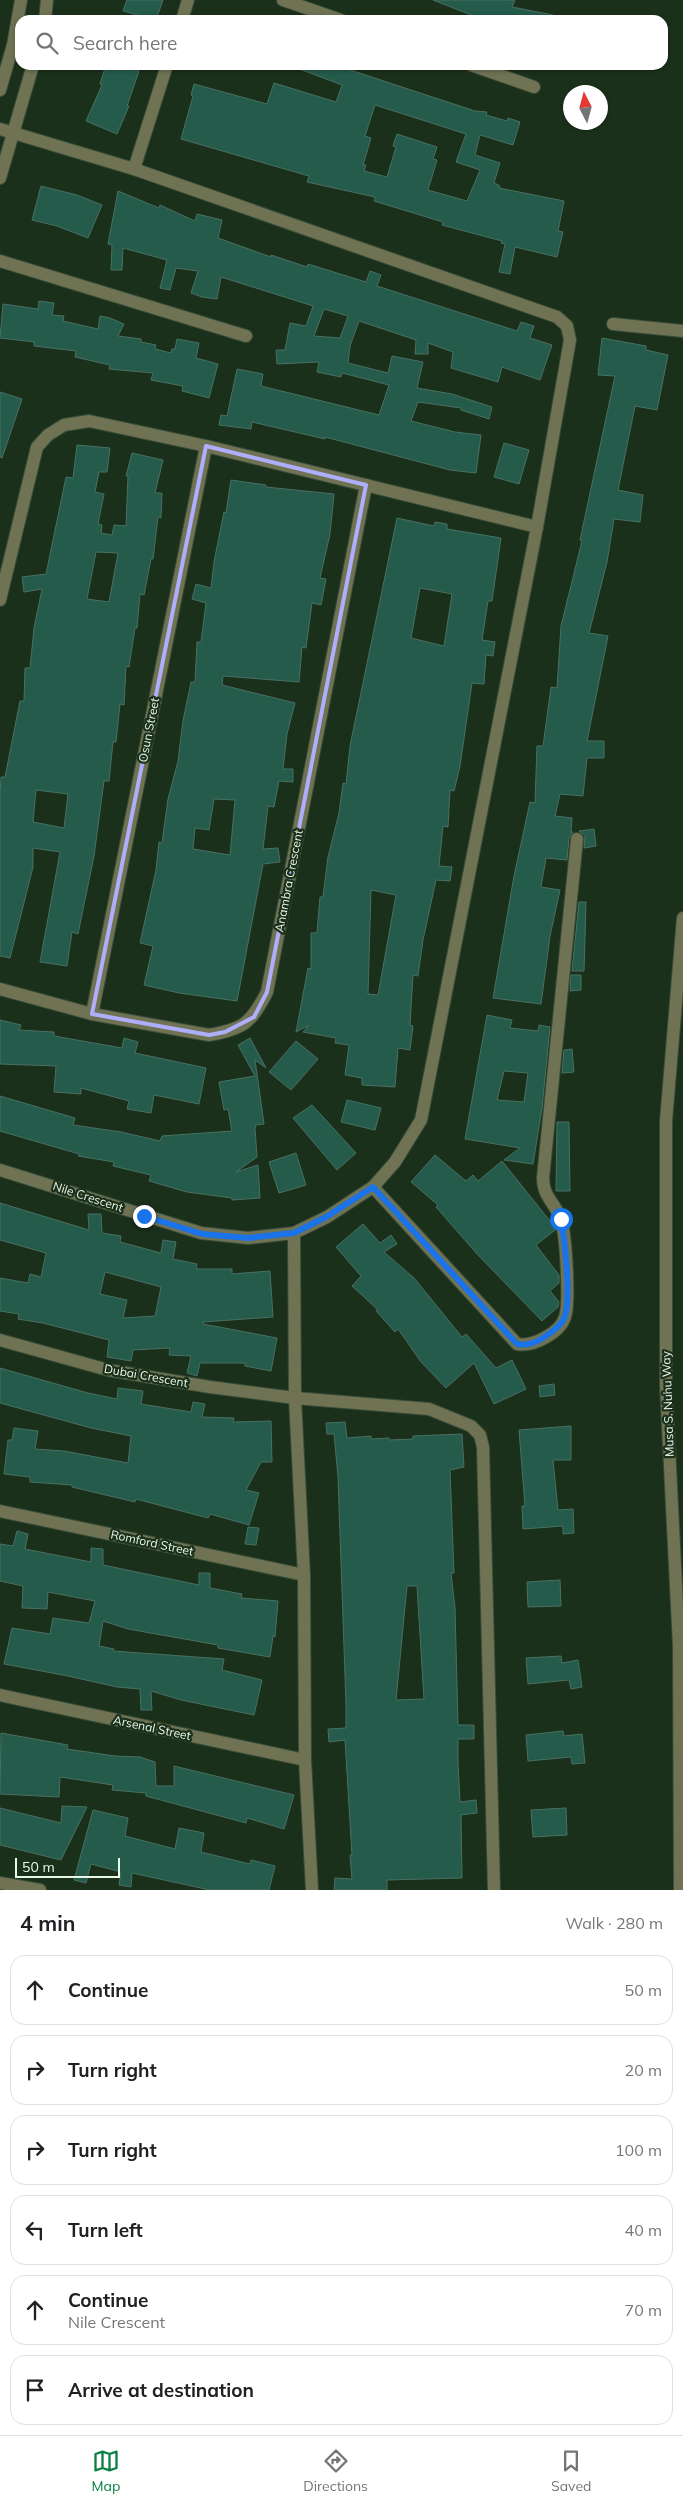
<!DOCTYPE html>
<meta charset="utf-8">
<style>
:root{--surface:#fff;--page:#f2f2f2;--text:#202124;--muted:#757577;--line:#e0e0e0;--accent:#0b8043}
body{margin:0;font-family:Mulish,sans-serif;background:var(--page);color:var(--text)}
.compass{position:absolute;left:563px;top:85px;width:45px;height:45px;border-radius:50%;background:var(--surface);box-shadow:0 1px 4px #0004;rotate:354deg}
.scale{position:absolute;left:15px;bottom:12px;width:105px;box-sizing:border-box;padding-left:5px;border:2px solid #e9f7e8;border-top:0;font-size:14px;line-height:18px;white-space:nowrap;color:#e9f7e8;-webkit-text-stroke:4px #1b301a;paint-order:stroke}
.stop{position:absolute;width:15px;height:15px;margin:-11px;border:4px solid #1a73e8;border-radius:50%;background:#fff}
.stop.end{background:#1a73e8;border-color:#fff;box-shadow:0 1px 5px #0008}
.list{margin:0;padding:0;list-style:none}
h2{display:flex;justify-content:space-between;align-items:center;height:65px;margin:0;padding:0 20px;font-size:21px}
h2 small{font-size:16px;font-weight:400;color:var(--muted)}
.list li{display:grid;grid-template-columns:32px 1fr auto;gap:15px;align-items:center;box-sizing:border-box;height:70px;margin:0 10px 10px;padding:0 10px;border:1px solid var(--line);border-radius:15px}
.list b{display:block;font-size:19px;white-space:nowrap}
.list p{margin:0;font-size:16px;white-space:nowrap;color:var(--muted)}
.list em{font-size:16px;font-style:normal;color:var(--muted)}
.icon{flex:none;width:28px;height:28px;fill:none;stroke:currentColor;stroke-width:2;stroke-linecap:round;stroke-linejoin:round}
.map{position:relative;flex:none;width:683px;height:1890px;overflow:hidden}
.search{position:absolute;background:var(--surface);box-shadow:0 1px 4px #0004;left:15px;right:15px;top:15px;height:55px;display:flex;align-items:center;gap:12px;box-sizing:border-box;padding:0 18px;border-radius:15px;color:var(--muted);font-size:19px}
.sheet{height:545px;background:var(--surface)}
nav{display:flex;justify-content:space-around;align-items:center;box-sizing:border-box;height:70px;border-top:1px solid var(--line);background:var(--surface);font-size:14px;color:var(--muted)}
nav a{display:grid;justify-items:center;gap:2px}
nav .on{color:var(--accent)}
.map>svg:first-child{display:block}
.building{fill:#245b4b;stroke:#497063;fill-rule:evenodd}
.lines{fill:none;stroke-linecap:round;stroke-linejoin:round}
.minor-casing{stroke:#384c37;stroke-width:14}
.minor{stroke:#6f7353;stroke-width:12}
.route{stroke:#1a73e8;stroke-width:6}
.marked{fill:none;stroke:#afaefa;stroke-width:4;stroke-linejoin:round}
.labels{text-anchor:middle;stroke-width:4.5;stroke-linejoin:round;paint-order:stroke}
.street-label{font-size:12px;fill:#e9f7e8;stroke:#1b301a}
</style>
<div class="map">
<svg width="683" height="1890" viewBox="0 0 683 1890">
<rect width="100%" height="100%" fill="#1b301a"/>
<g class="building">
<polygon points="127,0 163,0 156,20 123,11"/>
<polygon points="433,0 515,0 512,7 553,15 552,20 484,20"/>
<polygon points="106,65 121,65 139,71 127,106 129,106 117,134 86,121 102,85 100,84"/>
<path d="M289,65H335L475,111L487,112L486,115L507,121L508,118L520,122L513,145L480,135L475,155L500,163L494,183L500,186L499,188L564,201L558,231L563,232L557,257L515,247L510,274L499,272L505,244L501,243L502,241L442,225L443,222L374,201L375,197L307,182L309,176L181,139L193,96L191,95L194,84L267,104L274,83L336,102L342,85ZM375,105L466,134L456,162L480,170L467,201L428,190L437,160L433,159L437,147L397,134L393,146L396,147L387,177L364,171L366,165H363L371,138L365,136Z"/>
<polygon points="41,186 77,195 102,205 88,238 57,226 32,220"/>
<path d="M118,191L159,208L160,205L195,221L197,214L222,220L218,238L271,257V255L307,267L308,264L366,282L370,271L381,275L377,286L517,331L521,322L534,326L530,338L552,345L540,380L502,367L498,382L451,368L453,352L428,343V354H415L416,340L359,321L350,346L348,363L388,373L392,356L423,362L417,388L452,394L492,407L489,419L461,410V408L418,402L411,421L455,432L481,435L476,473L450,470L325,437V439L252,422L251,429L219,425L221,415L227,416L237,369L263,374L261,386L379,415L389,385L342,373L341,377L317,372L319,362L277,364L276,350H285L290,323L306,326L313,306L221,277L217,299L202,297L191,293L198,271L176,268L170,290L160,288L167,260L123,248L122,270H111L112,245L108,244ZM324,309L348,316L340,338L314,336Z"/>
<polygon points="39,301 54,303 52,315 64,316 63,321 98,329 100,316 110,318 124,324 118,336 141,339 141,342 156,345 155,349 171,353 172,349 175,349 177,339 199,343 196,358 218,364 209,398 182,391 183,386 151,380 153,373 109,369 110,365 75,357 76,351 34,346 34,342 0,338 3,304 38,309"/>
<polygon points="602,338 646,346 646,350 668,355 657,410 635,406 618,490 643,495 640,522 614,519 607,562 589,633 608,636 587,741 604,741 604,758 587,758 583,796 560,794 555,816 572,818 571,832 573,832 569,838 567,860 546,858 541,887 560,890 550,936 541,1004 493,998 514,876 530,802 535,803 537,746 543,746 551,687 557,688 561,626 582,541 580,540 615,376 598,375"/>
<polygon points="0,392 22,399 2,458 0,457"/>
<polygon points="504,443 529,450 519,484 494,477"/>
<path d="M77,445L110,448L107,472H99L95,492L104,494L98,524L102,525L101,533L112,535L114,525L126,526L128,476H126L132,453L163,460L155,493H162L161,518L158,517L153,559H151L144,595L140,594L137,628H135L129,667L126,666L124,705L120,704L116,742H113L109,781H104L94,856L78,934L72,932L67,966L40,962L60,852L33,848V867L10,958L0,956V792L1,777H5L20,701H24L25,668H30L34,628L42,589L24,592L22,577L46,574L66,477L73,478ZM96,552L118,553L109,602L87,599ZM36,790L68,794L64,828L33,822Z"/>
<path d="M231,480L266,485V487L334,494L330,534L320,578L326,579L321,605L312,603L306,648L302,647L299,682L223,676L222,685L295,703L287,734L283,769H293V782L279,781L274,807L268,806L263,849L278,848L280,862L263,864L237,1001L179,993L144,985L153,946L140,943L156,870L159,842L162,843L168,799L178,761L183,721L191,682H195L197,642H201L206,603L192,599L196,584L211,588L214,562L224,512L226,513ZM214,799L235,800L230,855L193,849L195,828L209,830Z"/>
<path d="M397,518L434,526L435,522L447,524V529L501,538L492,601H488L482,640L495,642L493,656L486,655L484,684L472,683L460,766L454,791L450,790L448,827L443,826L439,866L452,867L450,881L436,880L423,940L418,976L413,975L410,1025L413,1026L410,1050L398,1048L395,1087L362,1085V1078L345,1075L349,1045L335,1043L336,1038L303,1032L309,1025L296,1032L308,968L311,969V933H317L320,897H323L328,857L339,813L343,783L346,784L350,746ZM420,588L452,594L444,646L411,638ZM371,890L396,895L378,995L368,994Z"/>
<polygon points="594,829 596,846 584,848 585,836 579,831"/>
<polygon points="579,902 586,902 584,971 572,971"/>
<polygon points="571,975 581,975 581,990 570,991"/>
<path d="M487,1015L512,1020L510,1028L538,1031L539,1025L550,1027L542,1108L533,1164L504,1160L520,1148L465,1139ZM504,1071L528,1073L524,1102L497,1100Z"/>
<polygon points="0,1020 21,1025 19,1030 54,1032 54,1036 122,1048 124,1038 138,1042 135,1053 206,1068 199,1104 154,1095 151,1113 127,1109 129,1101 81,1088 81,1094 54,1092 56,1066 0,1064"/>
<polygon points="250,1038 266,1068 255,1060 264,1124 256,1125 255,1128 257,1157 236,1172 258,1165 260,1198 232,1200 232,1198 187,1192 149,1181 151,1175 113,1166 114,1162 78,1156 79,1154 0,1131 0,1096 75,1118 73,1125 121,1132 160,1141 162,1136 232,1131 228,1109 224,1110 219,1082 255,1076 238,1045"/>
<polygon points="296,1041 318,1059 291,1090 269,1072"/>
<polygon points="572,1049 574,1072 562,1073 564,1050"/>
<polygon points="347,1100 381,1108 375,1130 341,1122"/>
<polygon points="312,1105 356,1153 337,1170 293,1118"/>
<polygon points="557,1122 569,1122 570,1191 556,1191"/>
<polygon points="296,1153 306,1185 279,1193 269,1162"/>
<polygon points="435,1155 466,1181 473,1175 478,1181 502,1161 554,1226 555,1230 536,1245 559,1275 559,1283 550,1291 559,1302 558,1307 542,1321 477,1254 436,1207 438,1205 411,1182"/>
<path d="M0,1203L89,1230L88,1214H101L102,1233L121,1236L120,1242L161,1253L163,1240L176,1242L173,1259L197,1264L196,1269H232V1274L270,1271L273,1317L203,1322V1324L277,1338L271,1371L245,1366V1363H200L197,1376L187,1373L191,1356L169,1355L170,1348L133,1350L131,1361L107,1357L109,1340L43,1323L18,1319L19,1314L0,1311V1278L28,1283L30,1274L41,1277L46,1253L0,1240ZM105,1272L161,1287L155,1316L123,1318L127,1300L100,1294Z"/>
<polygon points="363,1224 380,1243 391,1235 397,1244 384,1252 414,1278 462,1337 466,1334 496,1368 512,1360 526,1389 494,1404 474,1363 446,1388 421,1362 398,1329 395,1332 376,1311 378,1310 352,1286 361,1276 336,1247"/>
<polygon points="0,1368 88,1393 117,1399 118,1388 143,1391 141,1404 191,1412 193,1402 205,1404 202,1417 234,1418 233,1422 271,1421 272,1462 261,1462 246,1490 259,1493 249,1525 210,1514 208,1518 136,1499 135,1502 72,1487 72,1485 30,1482 30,1477 4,1474 8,1440 12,1440 14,1428 38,1431 35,1449 64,1451 128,1463 131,1436 91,1428 0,1403"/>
<polygon points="554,1384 555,1395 540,1397 539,1386"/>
<path d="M345,1422L347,1438L371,1436V1439L389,1438V1440L413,1439V1436L462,1434L464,1467L450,1470L454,1573H451L455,1608L458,1725H474V1739H458V1763L460,1802L476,1800L477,1813L461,1815L462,1878L387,1880V1890H334L335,1878L352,1879L350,1855H352L345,1740L329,1742L328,1729L346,1728V1704L338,1477L334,1434H327L326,1423ZM407,1586H417L424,1699L396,1700Z"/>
<polygon points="571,1426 571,1460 553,1460 558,1510 573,1509 574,1533 563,1534 563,1526 523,1529 522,1506 525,1506 519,1430"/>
<polygon points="248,1527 259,1528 256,1545 245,1544"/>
<polygon points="17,1531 28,1534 25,1549 91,1562 91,1548 103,1549 103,1565 199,1585 199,1573 210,1573 210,1588 242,1594 241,1598 278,1601 275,1637 273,1636 270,1657 218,1648 218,1645 128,1629 103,1621 99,1646 114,1649 113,1651 224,1659 222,1670 262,1680 254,1715 181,1700 151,1691 152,1710 141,1710 140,1689 117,1687 68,1676 4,1664 12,1628 50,1634 53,1618 89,1623 95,1601 48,1592 47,1609 22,1608 23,1586 0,1581 0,1544 13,1546"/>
<polygon points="560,1580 561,1606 528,1607 527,1582"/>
<polygon points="561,1656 562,1663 578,1660 582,1687 571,1689 569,1680 528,1684 526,1658"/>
<polygon points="563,1731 564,1736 582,1734 585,1763 572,1764 571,1757 528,1761 526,1735"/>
<polygon points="1,1733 68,1745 67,1749 115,1756 140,1757 155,1762 156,1786 174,1786 174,1766 294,1795 284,1829 247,1818 246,1823 146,1796 146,1793 112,1790 113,1785 60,1777 59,1797 0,1794"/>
<polygon points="62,1806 87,1807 61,1860 0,1845 0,1808 61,1823"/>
<polygon points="566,1808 567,1835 533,1837 531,1810"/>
<polygon points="93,1810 128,1818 125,1836 175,1849 179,1828 204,1833 201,1852 250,1864 251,1860 275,1866 269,1890 210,1890 132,1873 131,1887 119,1885 121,1872 91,1864 86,1883 74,1880"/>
</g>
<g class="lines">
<g class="minor-casing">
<g id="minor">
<polyline points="283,0 341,20"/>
<polyline points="45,20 47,0"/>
<polyline points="182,20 188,0"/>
<polyline points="471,65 534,87"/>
<polyline points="0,90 13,45 21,0"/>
<polyline points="0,129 134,169 557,317 567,326 570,340 537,527 421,1120 395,1162 373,1187 356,1198 327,1217 294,1233 248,1238 201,1233 0,1170"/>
<polyline points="134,169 167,65"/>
<polyline points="0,178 33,65"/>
<polyline points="0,261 246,336"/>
<polyline points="613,324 683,331"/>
<polyline points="0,600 37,447 48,435 64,425 89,421 206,446 537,527"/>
<path d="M0,989L92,1014L209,1035C244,1029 251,1023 267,992L366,485"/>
<polyline points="92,1014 206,446"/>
<path d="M373,1187L517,1344C533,1347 560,1333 565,1317C570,1302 566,1235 561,1220C556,1203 543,1198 543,1178L577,839"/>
<polyline points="294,1233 295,1398 304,1575 305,1760 312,1890"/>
<polyline points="0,1340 108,1370 210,1387 295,1398 429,1409 471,1426 480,1435 483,1447 494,1890"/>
<polyline points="0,1511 304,1575"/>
<polyline points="0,1695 305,1760"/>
<polyline points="0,1883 40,1890"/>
<polyline points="680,1890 679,1646 666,1386 666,1121 683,918"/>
</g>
</g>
<use href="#minor" class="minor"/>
</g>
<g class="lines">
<path class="route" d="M144,1216L202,1234L248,1238L294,1233L326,1217L373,1187L517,1344C527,1346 534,1343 543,1338C550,1333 562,1326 565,1316C571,1296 565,1241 561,1219"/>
</g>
<path class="marked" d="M206,446L366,485L267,992L254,1017L225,1032L209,1035L92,1014Z"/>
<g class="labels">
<g class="street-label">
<text transform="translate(149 730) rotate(-79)" y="4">Osun Street</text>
<text transform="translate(289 881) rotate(-79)" y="4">Anambra Crescent</text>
<text transform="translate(88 1197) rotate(18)" y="4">Nile Crescent</text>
<text transform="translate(146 1376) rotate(10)" y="4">Dubai Crescent</text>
<text transform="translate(668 1404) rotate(-92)" y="4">Musa S. Nuhu Way</text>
<text transform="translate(152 1543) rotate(12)" y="4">Romford Street</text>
<text transform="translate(152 1728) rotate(12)" y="4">Arsenal Street</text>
</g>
</g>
</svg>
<svg class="compass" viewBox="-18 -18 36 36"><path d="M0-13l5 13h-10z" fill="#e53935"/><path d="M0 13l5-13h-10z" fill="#757577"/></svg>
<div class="scale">50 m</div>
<div class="stop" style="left:561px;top:1219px"></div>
<div class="stop end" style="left:144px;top:1216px"></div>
<div class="search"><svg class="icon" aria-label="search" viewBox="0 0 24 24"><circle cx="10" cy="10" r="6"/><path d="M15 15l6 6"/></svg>Search here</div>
</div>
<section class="sheet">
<h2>4 min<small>Walk · 280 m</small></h2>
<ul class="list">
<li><svg class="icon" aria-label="ahead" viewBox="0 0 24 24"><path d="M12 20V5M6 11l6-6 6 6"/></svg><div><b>Continue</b></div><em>50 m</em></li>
<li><svg class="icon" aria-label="right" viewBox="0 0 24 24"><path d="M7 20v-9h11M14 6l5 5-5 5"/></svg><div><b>Turn right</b></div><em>20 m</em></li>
<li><svg class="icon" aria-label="right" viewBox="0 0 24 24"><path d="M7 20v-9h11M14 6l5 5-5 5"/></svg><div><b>Turn right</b></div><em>100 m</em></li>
<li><svg class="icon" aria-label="left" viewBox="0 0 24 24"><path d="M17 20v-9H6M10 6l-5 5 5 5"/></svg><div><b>Turn left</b></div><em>40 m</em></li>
<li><svg class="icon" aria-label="ahead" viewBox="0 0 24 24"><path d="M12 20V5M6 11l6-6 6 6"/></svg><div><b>Continue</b><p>Nile Crescent</p></div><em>70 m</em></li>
<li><svg class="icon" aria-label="arrive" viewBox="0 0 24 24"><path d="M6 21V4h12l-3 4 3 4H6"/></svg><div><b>Arrive at destination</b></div></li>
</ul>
</section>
<nav>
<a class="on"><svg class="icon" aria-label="map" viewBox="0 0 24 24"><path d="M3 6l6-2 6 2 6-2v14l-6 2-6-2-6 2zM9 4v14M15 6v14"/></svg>Map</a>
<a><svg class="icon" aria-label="directions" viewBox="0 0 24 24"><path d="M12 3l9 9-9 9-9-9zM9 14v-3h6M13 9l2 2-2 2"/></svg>Directions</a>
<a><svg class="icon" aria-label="saved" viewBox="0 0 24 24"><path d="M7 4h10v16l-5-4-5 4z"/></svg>Saved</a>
</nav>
